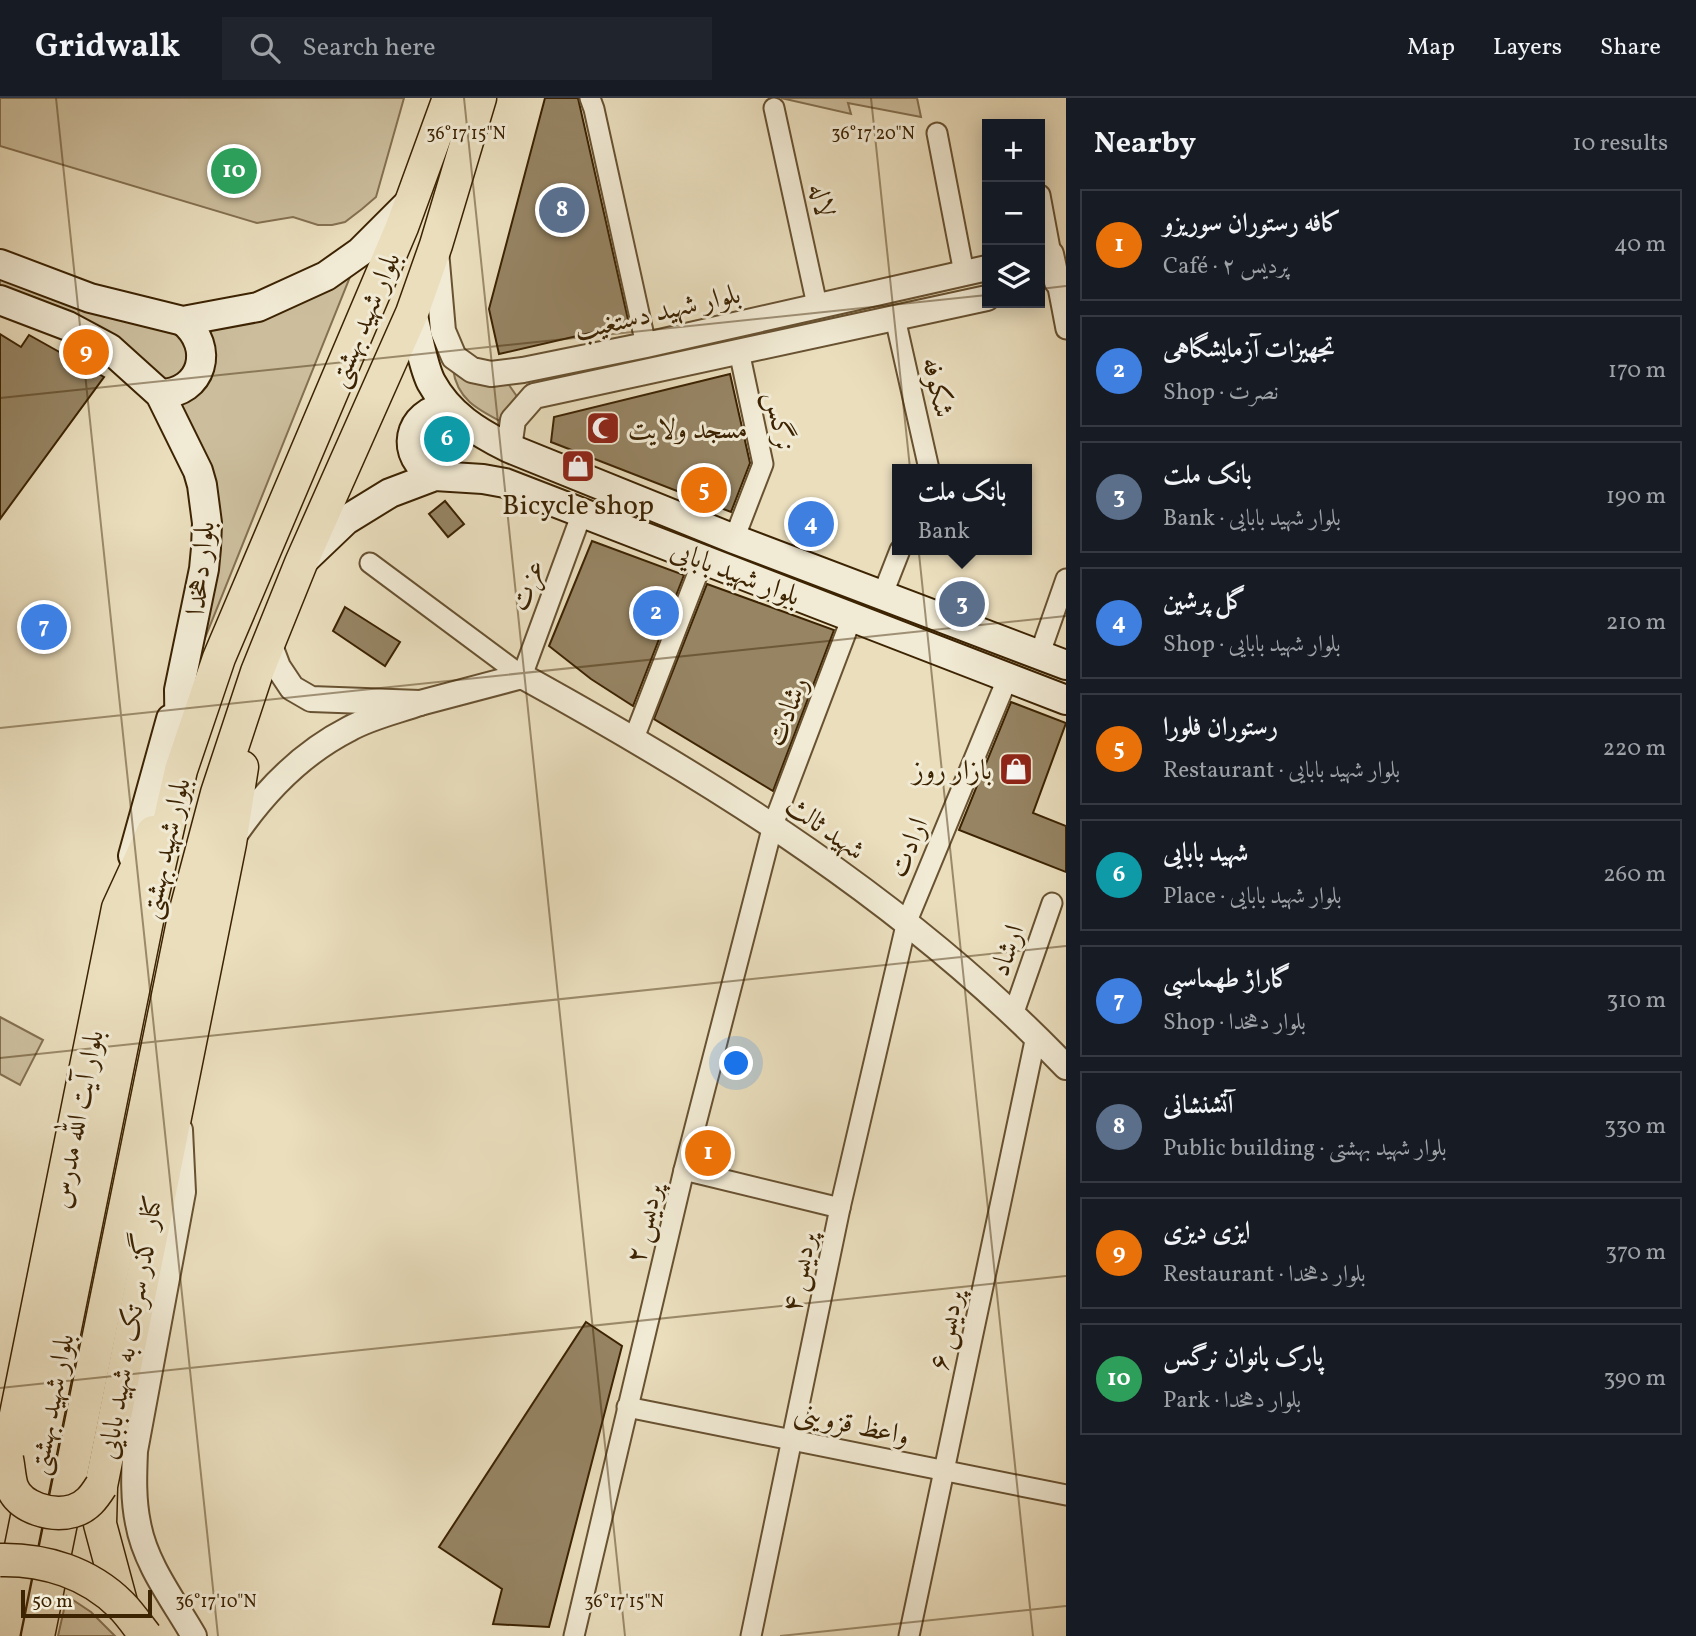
<!DOCTYPE html>
<meta charset="utf-8">
<style>
:root{--surface:#171b24;--page:#20242c;--text:#f1f3f6;--muted:#9ea1a6;--line:#363941;--accent:#2563eb}
body{margin:0;font-family:Vollkorn,Amiri,serif;background:var(--page);color:var(--text)}
.controls{position:absolute;right:21px;top:21px;display:grid;overflow:hidden;border-radius:0px;box-shadow:0 4px 18px #0003}
.controls button{width:63px;height:63px;display:grid;place-items:center;padding:0;border:0;border-bottom:2px solid var(--line);background:var(--surface);color:var(--text);font:35px sans-serif}
.scale{position:absolute;left:21px;bottom:18px;width:131px;box-sizing:border-box;padding-left:7px;border:4px solid #3c2302;border-top:0;font-size:19px;line-height:24px;white-space:nowrap;color:#3c2302;-webkit-text-stroke:5px #f1ead4;paint-order:stroke}
.you{position:absolute;left:737px;top:966px;width:24px;height:24px;margin:-18px;border:5px solid #fff;border-radius:50%;background:#1a73e8;box-shadow:0 0 0 10px #1a73e833}
.badge{display:grid;place-items:center;width:46px;height:46px;border-radius:50%;background:var(--accent);color:#fff;font-size:23px;font-weight:700}
.pin{position:absolute;translate:-50% -50%;border:4px solid #fff;box-shadow:0 2px 7px #0006}
.popup{position:absolute;left:892px;top:366px;width:140px;height:91px;box-sizing:border-box;display:grid;place-content:center;border-radius:0px;background:var(--surface);filter:drop-shadow(0 2px 5px #0005);font-size:23px;white-space:nowrap;color:var(--muted)}
.popup b{font-size:26px;color:var(--text)}
.popup::after{content:'';position:absolute;left:50%;top:100%;margin-left:-14px;border:14px solid transparent;border-top-color:var(--surface)}
.list{margin:0;padding:0;list-style:none}
h2{display:flex;justify-content:space-between;align-items:center;height:91px;margin:0;padding:0 28px;font-size:30px}
h2 small{font-size:23px;font-weight:400;color:var(--muted)}
.list li{display:grid;grid-template-columns:46px 1fr auto;gap:21px;align-items:center;box-sizing:border-box;height:112px;margin:0 14px 14px;padding:0 14px;border:2px solid var(--line);border-radius:0px}
.list b{display:block;font-size:26px;white-space:nowrap}
.list p{margin:0;font-size:23px;white-space:nowrap;color:var(--muted)}
.list em{font-size:23px;font-style:normal;color:var(--muted)}
.icon{flex:none;width:38px;height:38px;fill:none;stroke:currentColor;stroke-width:2;stroke-linecap:round;stroke-linejoin:round}
.map{position:relative;flex:none;width:1066px;height:1538px;overflow:hidden}
header{display:flex;align-items:center;gap:42px;box-sizing:border-box;height:98px;padding:0 35px;background:var(--surface);border-bottom:2px solid var(--line)}
header strong{font-size:33px}
nav{display:flex;gap:38px;margin-inline-start:auto;font-size:24px}
.search{width:490px;height:63px;background:var(--page);display:flex;align-items:center;gap:18px;box-sizing:border-box;padding:0 24px;border-radius:0px;color:var(--muted);font-size:26px}
main{display:flex}
aside{flex:1;background:var(--surface)}
.map>svg:first-child{display:block}
.green{fill:#ccbe9d;stroke:#847050;stroke-width:2}
.building{fill:#968463;stroke:#3c2302;stroke-width:2}
.lines{fill:none;stroke-linecap:round;stroke-linejoin:round}
.minor-casing{stroke:#685231;stroke-width:23}
.tertiary-casing{stroke:#685231;stroke-width:28}
.secondary-casing{stroke:#3c2302;stroke-width:32}
.primary-casing{stroke:#3c2302;stroke-width:35}
.minor{stroke:#f1ead4;stroke-width:19}
.tertiary{stroke:#f1ead4;stroke-width:24}
.secondary{stroke:#f1ead4;stroke-width:28}
.primary{stroke:#eadebd;stroke-width:32}
.primary-bridge-casing{stroke:#3c2302;stroke-width:35;stroke-linecap:butt}
.primary-bridge{stroke:#eadebd;stroke-width:32}
.ticks{fill:none;stroke:#3c2302;stroke-width:2;stroke-opacity:0.45}
.labels{text-anchor:middle;stroke-width:6;stroke-linejoin:round;paint-order:stroke}
.street-label{font-size:28px;fill:#3c2302;stroke:#f1ead4}
.poi-label{font-size:28px;fill:#3c2302;stroke:#f1ead4;text-anchor:start}
.ticks-label{font-size:18px;text-anchor:middle;fill:#3c2302;stroke:#f1ead4;stroke-width:6;stroke-linejoin:round;paint-order:stroke}
</style>
<header>
<strong>Gridwalk</strong>
<div class="search"><svg class="icon" aria-label="search" viewBox="0 0 24 24"><circle cx="10" cy="10" r="6"/><path d="M15 15l6 6"/></svg>Search here</div>
<nav><a>Map</a><a>Layers</a><a>Share</a></nav>
</header>
<main>
<div class="map">
<svg width="1066" height="1538" viewBox="0 0 1066 1538">
<rect width="100%" height="100%" fill="#eadebd"/>
<filter id="stains"><feTurbulence type="fractalNoise" baseFrequency=".00286" numOctaves="4"/><feColorMatrix values="0 0 0 0 .2 0 0 0 0 .09 0 0 0 0 .02 0 0 0 .5 -.17"/></filter>
<radialGradient id="worn" r=".72"><stop offset=".6" stop-color="#630" stop-opacity="0"/><stop offset="1" stop-color="#630" stop-opacity=".3"/></radialGradient>
<g class="green">
<polygon points="0,0 404,0 376,99 362,111 345,124 332,127 318,127 293,119 257,125 0,48"/>
<polygon points="781,0 917,0 921,19 848,5 851,16"/>
<polygon points="360,154 203,545 179,592 207,425 160,296 0,202 0,166 183,223 258,209"/>
<path d="M453,271L480,286L509,287L518,300L504,325C479,312 457,302 453,271Z"/>
<polygon points="0,919 43,942 20,987 0,976"/>
<polygon points="67,1498 91,1514 115,1538 58,1538"/>
</g>
<g class="building">
<polygon points="545,0 578,0 629,226 499,256 489,211"/>
<polygon points="0,236 21,249 29,237 104,279 0,421"/>
<polygon points="730,276 750,365 731,414 551,344 554,319"/>
<polygon points="445,403 464,426 448,439 429,416"/>
<polygon points="592,443 684,477 633,608 591,581 549,548"/>
<polygon points="707,486 834,532 773,693 654,621"/>
<polygon points="345,509 400,544 385,568 333,533"/>
<polygon points="1011,604 1066,625 1033,715 1066,728 1066,774 959,732"/>
<polygon points="586,1224 622,1248 549,1529 493,1526 502,1491 439,1449"/>
</g>
<g class="lines">
<g class="minor-casing">
<g id="minor">
<polyline points="590,0 594,11 646,247"/>
<polyline points="774,10 817,207"/>
<polyline points="937,35 964,175"/>
<polyline points="1040,97 1051,156"/>
<polyline points="1057,184 1066,231"/>
<polyline points="895,220 929,371"/>
<polyline points="734,441 763,366 739,253"/>
<polyline points="370,465 522,578 582,415"/>
<polyline points="882,498 900,452"/>
<polyline points="1039,558 1066,481"/>
<polyline points="634,640 703,462"/>
<polyline points="1013,917 1052,805"/>
<polyline points="684,1072 840,1110"/>
<polyline points="627,1309 1066,1397"/>
<polyline points="574,1538 684,1072 773,727 852,519"/>
<polyline points="751,1538 840,1110 907,823 1008,579"/>
<polyline points="909,1538 1036,938"/>
</g>
</g>
<g class="tertiary-casing">
<g id="tertiary">
<polyline points="436,153 443,233 454,259 472,272 491,276 523,272 646,247 987,170"/>
<polyline points="1051,156 1057,184"/>
<polyline points="509,350 513,322 534,298 987,200"/>
<path d="M420,605L522,578C718,686 910,806 1066,969"/>
<path d="M232,741C262,696 300,656 349,631C370,619 397,613 420,605L311,601L292,590L278,569L269,545"/>
<path d="M180,1032L183,1094L135,1353C134,1377 133,1401 138,1425C145,1466 174,1503 194,1538"/>
</g>
</g>
<g class="secondary-casing">
<g id="secondary">
<polyline points="0,166 90,200 183,223 258,209 326,178 360,154 411,103"/>
<polyline points="0,202 68,228 109,250 160,296 198,373 202,387 207,425 206,450 204,471 179,592 180,663"/>
<path d="M412,215C418,235 422,266 431,284C449,317 477,334 509,350L734,441L1066,567"/>
<path d="M160,296C203,295 215,249 183,223"/>
<path d="M435,378C398,359 407,313 448,309"/>
<polyline points="303,463 346,422 390,395 435,378 483,381 505,385 1066,602"/>
<polyline points="133,758 171,621"/>
</g>
</g>
<g class="primary-casing">
<g id="primary">
<polyline points="0,1379 7,1361 118,810 153,734"/>
<polyline points="122,1508 100,1426 101,1388 230,745 242,669"/>
<polyline points="3,1538 150,808 181,672 219,560 402,129 449,0"/>
<polyline points="38,1538 184,819 217,695 257,574 301,465 412,215 436,147 480,0"/>
</g>
</g>
<use href="#minor" class="minor"/>
<use href="#tertiary" class="tertiary"/>
<use href="#secondary" class="secondary"/>
<use href="#primary" class="primary"/>
<g class="primary-bridge-casing">
<g id="primary-bridge">
<path d="M7,1361C9,1370 9,1380 12,1389C20,1410 52,1419 73,1413C87,1409 94,1399 101,1388"/>
<path d="M0,1462C45,1461 89,1475 121,1507C130,1516 138,1528 146,1538"/>
</g>
</g>
<use href="#primary-bridge" class="primary-bridge"/>
</g>
<path class="ticks" d="M56,0L218,1538M464,0L625,1538M871,0L1033,1538M1040,191L1066,188M0,300L987,197M0,630L1066,518M0,960L1066,848M0,1290L1066,1178M780,1538L1066,1508"/>
<defs>
<g id="mosque-square" transform="scale(1.75)"><rect x="-9" y="-9" width="18" height="18" rx="4" fill="#8f2418" stroke="#f1ead4"/><path d="M3.5-4.9A6 6 0 1 0 3.5 4.9A5 5 0 1 1 3.5-4.9Z" fill="#fff"/></g>
<g id="shop-square" transform="scale(1.75)"><rect x="-9" y="-9" width="18" height="18" rx="4" fill="#8f2418" stroke="#f1ead4"/><path d="M-5-2.5h2.3a2.7 3.5 0 0 1 5.4 0H5L5.5 6h-11ZM-1.5-2.5h3a1.5 2.3 0 0 0-3 0Z" fill="#fff"/></g>
</defs>
<g fill-rule="evenodd">
<use href="#mosque-square" x="603" y="330"/>
<use href="#shop-square" x="578" y="368"/>
<use href="#shop-square" x="1016" y="671"/>
</g>
<g class="labels">
<g class="street-label">
<text transform="translate(823 102) rotate(78)" y="10">لاله</text>
<text transform="translate(657 213) rotate(-13)" y="10">بلوار شهید دستغیب</text>
<text transform="translate(363 221) rotate(-67)" y="10">بلوار شهید بهشتی</text>
<text transform="translate(939 289) rotate(77)" y="10">شکوفه</text>
<text transform="translate(781 323) rotate(80)" y="10">نرگس</text>
<text transform="translate(199 470) rotate(-84)" y="10">بلوار دهخدا</text>
<text transform="translate(736 474) rotate(21)" y="10">بلوار شهید بابایی</text>
<text transform="translate(526 487) rotate(-70)" y="10">عزت</text>
<text transform="translate(786 613) rotate(-69)" y="10">رشادت</text>
<text transform="translate(826 729) rotate(35)" y="10">شهید ثالث</text>
<text transform="translate(907 749) rotate(-68)" y="10">ارادت</text>
<text transform="translate(164 750) rotate(-77)" y="10">بلوار شهید بهشتی</text>
<text transform="translate(1006 852) rotate(-71)" y="10">ارشاد</text>
<text transform="translate(76 1021) rotate(-79)" y="10">بلوار آیت الله مدرس</text>
<text transform="translate(643 1125) rotate(-76)" y="10">پردیس ۲</text>
<text transform="translate(798 1174) rotate(-78)" y="10">پردیس ۴</text>
<text transform="translate(129 1229) rotate(-80)" y="10">کنار گذر سرتک به شهید بابایی</text>
<text transform="translate(945 1232) rotate(-78)" y="10">پردیس ۶</text>
<text transform="translate(50 1306) rotate(-79)" y="10">بلوار شهید بهشتی</text>
<text transform="translate(852 1325) rotate(12)" y="10">واعظ قزوینی</text>
</g>
<g class="poi-label">
<text x="628" y="340">مسجد ولایت</text>
<text x="578" y="416" text-anchor="middle">Bicycle shop</text>
<text x="992" y="681" text-anchor="end">بازار روز</text>
</g>
</g>
<g class="ticks-label">
<text x="466" y="41">36°17'15"N</text>
<text x="873" y="41">36°17'20"N</text>
<text x="216" y="1509">36°17'10"N</text>
<text x="624" y="1509">36°17'15"N</text>
</g>
<rect width="100%" height="100%" filter="url(#stains)"/>
<rect width="100%" height="100%" fill="url(#worn)"/>
</svg>
<div class="controls">
<button>+</button>
<button>−</button>
<button><svg class="icon" aria-label="layers" viewBox="0 0 24 24"><path d="M12 4l9 5-9 5-9-5zM3 14l9 5 9-5"/></svg></button>
</div>
<div class="scale">50 m</div>
<div class="you"></div>
<div class="pin badge" style="left:708px;top:1055px;background:#e8710a">1</div>
<div class="pin badge" style="left:656px;top:515px;background:#3f7fe0">2</div>
<div class="pin badge" style="left:962px;top:506px;background:#5c6f8a">3</div>
<div class="popup"><b>بانک ملت</b>Bank</div>
<div class="pin badge" style="left:811px;top:426px;background:#3f7fe0">4</div>
<div class="pin badge" style="left:704px;top:392px;background:#e8710a">5</div>
<div class="pin badge" style="left:447px;top:341px;background:#0f9aa8">6</div>
<div class="pin badge" style="left:44px;top:529px;background:#3f7fe0">7</div>
<div class="pin badge" style="left:562px;top:112px;background:#5c6f8a">8</div>
<div class="pin badge" style="left:86px;top:254px;background:#e8710a">9</div>
<div class="pin badge" style="left:234px;top:73px;background:#2e9e5b">10</div>
</div>
<aside>
<h2>Nearby<small>10 results</small></h2>
<ul class="list">
<li><span class="badge" style="background:#e8710a">1</span><div><b>کافه رستوران سوریزو</b><p>Café · پردیس ۲</p></div><em>40 m</em></li>
<li><span class="badge" style="background:#3f7fe0">2</span><div><b>تجهیزات آزمایشگاهی</b><p>Shop · نصرت</p></div><em>170 m</em></li>
<li><span class="badge" style="background:#5c6f8a">3</span><div><b>بانک ملت</b><p>Bank · بلوار شهید بابایی</p></div><em>190 m</em></li>
<li><span class="badge" style="background:#3f7fe0">4</span><div><b>گل پرشین</b><p>Shop · بلوار شهید بابایی</p></div><em>210 m</em></li>
<li><span class="badge" style="background:#e8710a">5</span><div><b>رستوران فلورا</b><p>Restaurant · بلوار شهید بابایی</p></div><em>220 m</em></li>
<li><span class="badge" style="background:#0f9aa8">6</span><div><b>شهید بابایی</b><p>Place · بلوار شهید بابایی</p></div><em>260 m</em></li>
<li><span class="badge" style="background:#3f7fe0">7</span><div><b>گاراژ طهماسبی</b><p>Shop · بلوار دهخدا</p></div><em>310 m</em></li>
<li><span class="badge" style="background:#5c6f8a">8</span><div><b>آتشنشانی</b><p>Public building · بلوار شهید بهشتی</p></div><em>330 m</em></li>
<li><span class="badge" style="background:#e8710a">9</span><div><b>ایزی دیزی</b><p>Restaurant · بلوار دهخدا</p></div><em>370 m</em></li>
<li><span class="badge" style="background:#2e9e5b">10</span><div><b>پارک بانوان نرگس</b><p>Park · بلوار دهخدا</p></div><em>390 m</em></li>
</ul>
</aside>
</main>
